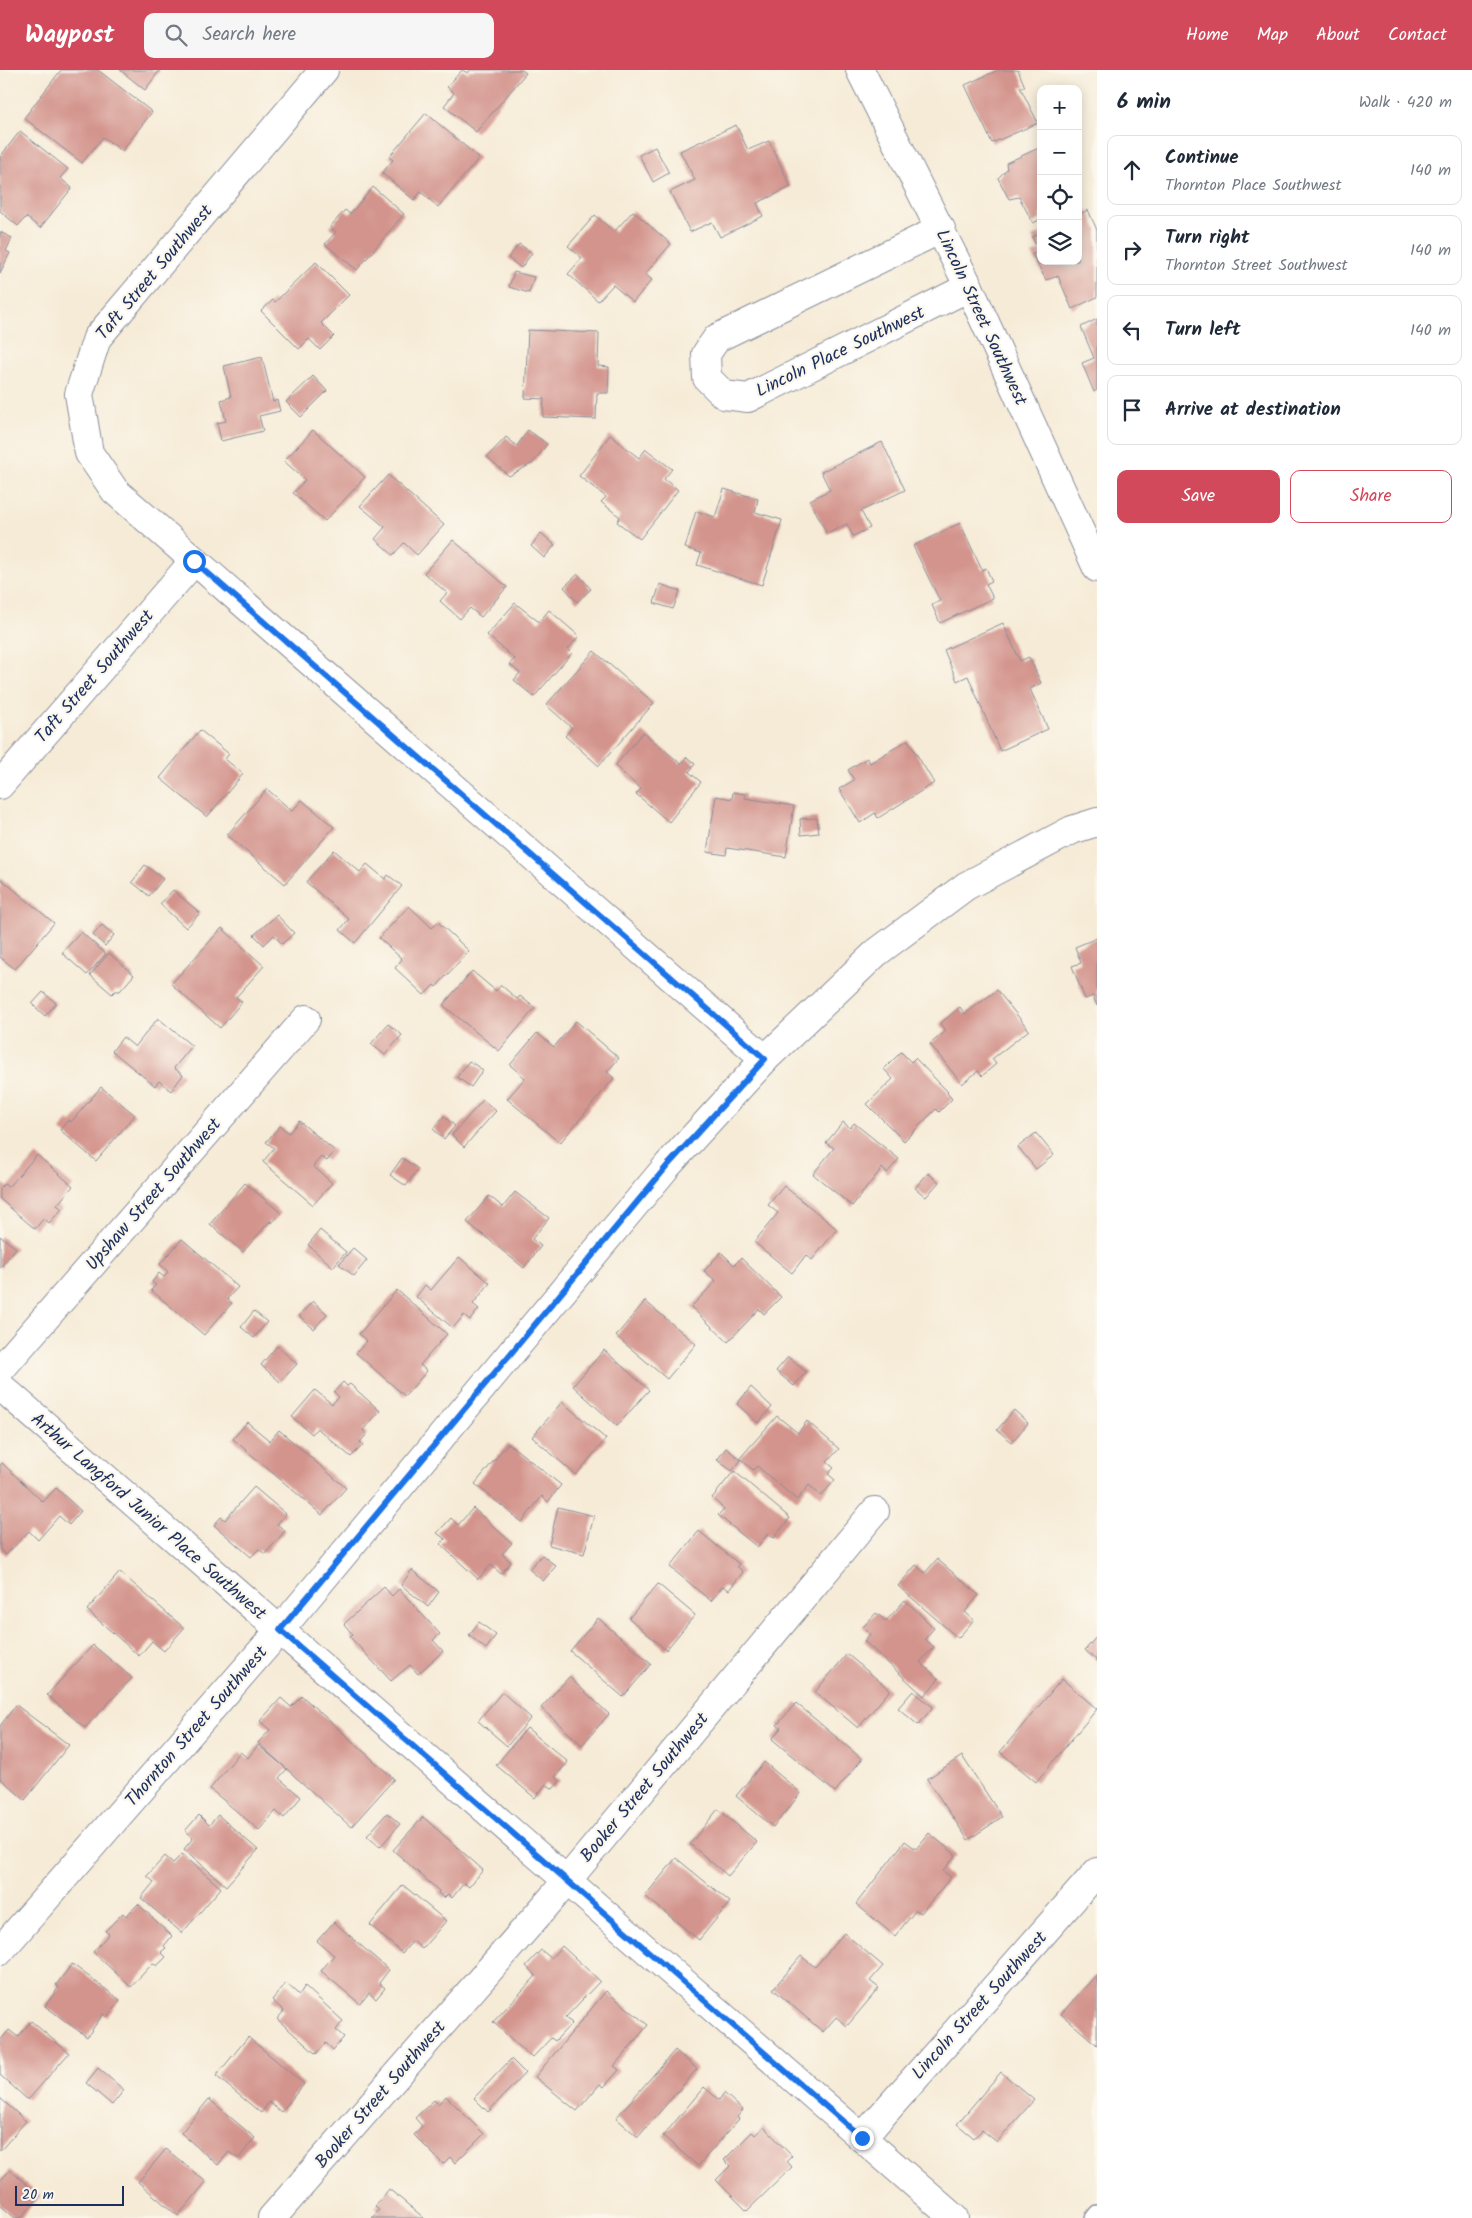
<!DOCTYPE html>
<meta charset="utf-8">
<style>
:root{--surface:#fff;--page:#f6f6f7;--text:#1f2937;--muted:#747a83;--line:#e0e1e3;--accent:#d1495b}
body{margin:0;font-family:Kalam,sans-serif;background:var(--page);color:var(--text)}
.controls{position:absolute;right:15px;top:15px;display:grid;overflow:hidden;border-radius:10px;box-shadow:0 2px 12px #0003}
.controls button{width:45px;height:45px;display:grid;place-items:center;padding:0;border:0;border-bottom:1px solid var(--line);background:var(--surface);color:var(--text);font:25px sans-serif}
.scale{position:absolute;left:15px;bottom:12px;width:109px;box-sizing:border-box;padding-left:5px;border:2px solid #1b2f5e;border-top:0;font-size:14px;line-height:18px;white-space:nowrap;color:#1b2f5e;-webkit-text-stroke:4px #fbf7ec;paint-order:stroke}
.stop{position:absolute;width:15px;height:15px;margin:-11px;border:4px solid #1a73e8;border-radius:50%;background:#fff}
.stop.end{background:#1a73e8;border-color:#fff;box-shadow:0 1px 5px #0008}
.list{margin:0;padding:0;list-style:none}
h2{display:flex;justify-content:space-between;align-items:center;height:65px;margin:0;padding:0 20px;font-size:21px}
h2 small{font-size:16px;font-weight:400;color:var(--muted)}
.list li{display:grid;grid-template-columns:32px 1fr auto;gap:15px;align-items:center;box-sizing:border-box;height:70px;margin:0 10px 10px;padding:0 10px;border:1px solid var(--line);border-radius:10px}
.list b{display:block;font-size:19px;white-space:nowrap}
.list p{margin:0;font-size:16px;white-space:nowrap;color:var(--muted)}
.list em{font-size:16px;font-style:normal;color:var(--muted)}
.actions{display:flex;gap:10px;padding:15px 20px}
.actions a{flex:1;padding:11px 0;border:1px solid var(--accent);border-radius:10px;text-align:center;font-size:18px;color:var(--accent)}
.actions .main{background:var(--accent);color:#fff}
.icon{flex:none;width:28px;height:28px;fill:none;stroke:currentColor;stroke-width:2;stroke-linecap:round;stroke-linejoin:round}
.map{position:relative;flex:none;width:1097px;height:2148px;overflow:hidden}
header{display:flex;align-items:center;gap:30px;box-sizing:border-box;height:70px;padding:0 25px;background:var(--accent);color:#fff}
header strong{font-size:24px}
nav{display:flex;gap:28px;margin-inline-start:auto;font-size:18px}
.search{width:350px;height:45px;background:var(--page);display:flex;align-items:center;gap:12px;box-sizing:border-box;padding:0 18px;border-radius:10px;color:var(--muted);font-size:19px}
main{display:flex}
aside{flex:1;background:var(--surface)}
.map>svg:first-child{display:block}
.building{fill:#d3948d}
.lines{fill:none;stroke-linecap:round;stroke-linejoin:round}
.service-casing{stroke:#888d9a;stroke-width:18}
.minor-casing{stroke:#888d9a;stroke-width:30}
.service{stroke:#fff;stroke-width:15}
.minor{stroke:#fff;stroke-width:28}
.route{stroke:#1a73e8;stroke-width:6}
.labels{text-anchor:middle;stroke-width:4.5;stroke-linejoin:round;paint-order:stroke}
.street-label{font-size:18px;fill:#1b2f5e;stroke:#fbf7ec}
</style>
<header>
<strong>Waypost</strong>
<div class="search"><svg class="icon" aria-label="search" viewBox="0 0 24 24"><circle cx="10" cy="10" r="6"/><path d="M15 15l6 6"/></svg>Search here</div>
<nav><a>Home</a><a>Map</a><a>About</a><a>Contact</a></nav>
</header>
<main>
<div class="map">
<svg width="1097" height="2148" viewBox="0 0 1097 2148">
<rect width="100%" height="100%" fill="#fbf7ec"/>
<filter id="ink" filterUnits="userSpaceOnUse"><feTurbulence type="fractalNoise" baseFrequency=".02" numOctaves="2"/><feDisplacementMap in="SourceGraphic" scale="10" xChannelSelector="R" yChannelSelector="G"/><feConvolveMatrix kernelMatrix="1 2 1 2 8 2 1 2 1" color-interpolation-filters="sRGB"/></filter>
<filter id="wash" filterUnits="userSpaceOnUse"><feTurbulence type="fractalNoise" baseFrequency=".0096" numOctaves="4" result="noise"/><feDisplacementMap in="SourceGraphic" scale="20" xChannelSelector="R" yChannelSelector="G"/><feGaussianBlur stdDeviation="1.12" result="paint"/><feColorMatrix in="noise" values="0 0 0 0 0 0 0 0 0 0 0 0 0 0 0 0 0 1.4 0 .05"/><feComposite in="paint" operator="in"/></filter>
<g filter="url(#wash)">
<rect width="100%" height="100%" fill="#f6ebd7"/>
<g id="blocks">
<g class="building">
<polygon points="61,0 98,0 152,42 122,81 103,67 82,93 24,48"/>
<polygon points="120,0 160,0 145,20"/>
<polygon points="462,0 468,3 470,0 522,0 526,3 476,62 444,36 454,23 447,17"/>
<polygon points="998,0 1018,0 1025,17 1020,17 1038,53 992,73 965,15"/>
<polygon points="426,43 479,88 438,137 421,122 414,130 382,103 393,90 389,87"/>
<polygon points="736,55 748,80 769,71 791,117 757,133 763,146 720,167 712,152 690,162 670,122 695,110 680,81"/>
<polygon points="20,61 68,99 60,108 72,118 40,158 26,147 18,156 0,141 0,87"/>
<polygon points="655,77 669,103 653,112 639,85"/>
<polygon points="1041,77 1041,149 1033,153 1019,127 1009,129 998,108 1007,99 1006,93"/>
<polygon points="373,117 404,144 357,200 325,174 336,162 330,157 345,140 350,144"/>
<polygon points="1088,140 1097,160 1097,227 1072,239 1058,206 1046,210 1032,184 1039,181 1032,167 1041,163 1041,191 1078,191 1078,145"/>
<polygon points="633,141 671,174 645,204 652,210 633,232 613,215 598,231 568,204 582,188 568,176 595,145 614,162"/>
<polygon points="0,162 12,168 6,181 10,183 0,203"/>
<polygon points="519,174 532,183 521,198 508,188"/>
<polygon points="316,192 349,225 321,253 334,266 320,280 309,269 299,279 261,241 273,230 275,232"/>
<polygon points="514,202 534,207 529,223 509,217"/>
<polygon points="1097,249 1097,320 1094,322 1082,293 1094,288 1081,257"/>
<polygon points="528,260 599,263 598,296 609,297 608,323 597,323 596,349 543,347 544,329 525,328"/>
<polygon points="262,287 273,332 277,330 280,341 259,346 263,361 221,371 217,353 226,351 221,330 231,327 224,296"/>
<polygon points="313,306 327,321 301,347 286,332"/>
<polygon points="313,360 365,407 325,451 293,423 305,410 284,391"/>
<polygon points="528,360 547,374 533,393 509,406 487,387 506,367 517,376"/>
<polygon points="610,365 639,388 646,379 672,399 664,409 678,420 640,469 617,452 620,447 601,432 606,427 579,406"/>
<polygon points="882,372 905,420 861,441 870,458 853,466 847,454 827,464 810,430 830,420 821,402"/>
<polygon points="388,405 444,455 417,485 404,473 393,485 375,469 385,457 360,436"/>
<polygon points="724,419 758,429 755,442 782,450 762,515 697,495 701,483 685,478 696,441 715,447"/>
<polygon points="960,453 982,500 986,498 992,511 986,514 993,528 940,553 932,535 940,531 913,476"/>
<polygon points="541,463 555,475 544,488 531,476"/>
<polygon points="453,470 507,517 481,547 470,538 460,549 440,531 447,523 424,503"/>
<polygon points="578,504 591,519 577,532 564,517"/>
<polygon points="660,514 680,521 673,539 654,533"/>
<polygon points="515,533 539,552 549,540 579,566 568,579 572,583 534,627 514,610 520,603 509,594 515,589 487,565"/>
<polygon points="1003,553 1020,591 1029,587 1041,613 1030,619 1048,659 1000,681 968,606 957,611 944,580"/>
<polygon points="594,581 654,633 599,696 565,666 572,658 546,635"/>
<polygon points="200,660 229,684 225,689 243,704 207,747 160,708"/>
<polygon points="643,662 681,694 687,687 695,694 689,702 701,712 669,752 636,724 641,719 615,696"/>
<polygon points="908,670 934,713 878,748 875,743 860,753 839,719 854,710 848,700 867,688 870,693"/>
<polygon points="267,719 292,741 302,730 334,757 285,814 227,765"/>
<polygon points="733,722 745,724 745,728 794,736 786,787 727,778 726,785 707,782 716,726 732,729"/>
<polygon points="817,748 819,763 801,765 800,749"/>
<polygon points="334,780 360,802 367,794 385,809 388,805 402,816 355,873 340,860 349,849 306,812"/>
<polygon points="145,795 163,809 149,826 132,812"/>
<polygon points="0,808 54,853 15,899 0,887"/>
<polygon points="173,820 200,843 186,858 160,834"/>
<polygon points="409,836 432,858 438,852 469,881 436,917 434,915 424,925 395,898 402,889 379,868"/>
<polygon points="277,845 294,863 282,874 274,865 264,875 254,865"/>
<polygon points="102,855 114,865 105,876 93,865"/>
<polygon points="222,858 264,896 236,927 242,932 220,958 171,914"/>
<polygon points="81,862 106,884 87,905 62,883"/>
<polygon points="1097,868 1097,936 1093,926 1085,929 1072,896 1081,893 1075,877"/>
<polygon points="109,883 134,905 120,921 115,921 112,924 90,905"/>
<polygon points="472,901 496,921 501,915 517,929 520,926 535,938 499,981 443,935"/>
<polygon points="997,920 1029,960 992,989 996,994 982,1006 978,1001 962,1014 930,974 946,961 940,954 960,937 965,944"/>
<polygon points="43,922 56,933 45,946 32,934"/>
<polygon points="158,948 192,976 174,998 183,1005 171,1021 159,1011 155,1016 112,981 123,967 135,977"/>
<polygon points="576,951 619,988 607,1002 614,1008 560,1073 507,1029 525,1008 510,995 537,963 554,977"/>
<polygon points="388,954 402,965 385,985 371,974"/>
<polygon points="901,982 911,992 915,988 948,1022 947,1023 952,1029 939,1042 936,1039 904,1071 867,1034 893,1009 884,999"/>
<polygon points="469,991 483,1000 471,1017 457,1007"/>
<polygon points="101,1017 135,1045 96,1091 60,1060 68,1050 71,1052"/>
<polygon points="483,1030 496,1041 464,1077 452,1065"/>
<polygon points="444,1046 455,1056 444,1069 433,1059"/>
<polygon points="299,1051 335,1081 327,1091 321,1087 313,1096 332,1113 313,1135 263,1092 274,1078 266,1072 280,1056 289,1063"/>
<polygon points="843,1052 850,1058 854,1053 899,1089 887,1103 882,1098 852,1136 813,1104 834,1078 826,1073"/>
<polygon points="1036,1063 1054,1085 1036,1099 1018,1077"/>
<polygon points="37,1085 73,1116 57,1135 62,1139 49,1153 44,1148 35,1159 0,1129 0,1118 4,1114 8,1117"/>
<polygon points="402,1088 418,1099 406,1116 390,1105"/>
<polygon points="928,1103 939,1112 926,1127 915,1118"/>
<polygon points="245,1113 281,1143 272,1153 270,1151 243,1182 210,1154"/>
<polygon points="784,1116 837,1159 812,1190 806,1185 792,1203 754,1172 778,1143 768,1135"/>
<polygon points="515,1122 549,1148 532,1169 541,1176 524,1198 467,1152 489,1126 503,1137"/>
<polygon points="320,1160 346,1182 333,1197 308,1175"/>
<polygon points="0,1166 16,1178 0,1198"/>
<polygon points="182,1169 238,1217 227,1229 232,1233 204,1265 151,1220 156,1215 152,1212 159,1203 164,1207 168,1202 160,1194"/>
<polygon points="353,1178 367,1190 354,1206 339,1194"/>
<polygon points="721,1182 734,1195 741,1188 781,1227 764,1244 759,1239 728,1272 691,1237 716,1211 704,1201"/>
<polygon points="459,1187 490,1213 473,1234 479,1239 470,1250 464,1245 453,1258 416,1227 425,1215 431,1220"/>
<polygon points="397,1220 447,1264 420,1295 427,1301 405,1326 356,1283 367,1271 359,1264"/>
<polygon points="313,1231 327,1244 314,1259 299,1246"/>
<polygon points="645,1231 696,1274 667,1309 616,1266"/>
<polygon points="254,1241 267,1252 254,1268 241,1257"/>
<polygon points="277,1276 297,1294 280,1312 261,1295"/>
<polygon points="604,1280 649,1320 617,1356 573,1316"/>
<polygon points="788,1287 806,1302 794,1316 776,1301"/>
<polygon points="343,1312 347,1316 350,1314 380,1341 363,1360 367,1364 360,1372 363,1375 351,1387 317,1358 312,1364 292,1347 315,1320 332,1334 339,1327 334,1322"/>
<polygon points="751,1317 772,1337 758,1353 737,1334"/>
<polygon points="562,1332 606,1369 576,1405 532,1367"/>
<polygon points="1014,1340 1028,1353 1012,1372 997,1360"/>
<polygon points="777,1346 798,1363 807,1351 839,1379 827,1392 834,1398 828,1404 835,1410 821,1426 809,1415 797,1430 757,1396 753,1400 740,1388"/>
<polygon points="247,1352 270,1371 279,1360 346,1418 322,1445 233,1369"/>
<polygon points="508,1373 561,1415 548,1432 542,1426 522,1452 475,1414"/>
<polygon points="726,1378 741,1390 732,1401 717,1390"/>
<polygon points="2,1393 43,1432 56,1418 81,1441 69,1455 59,1446 38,1470 29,1461 6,1485 0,1480 0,1396"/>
<polygon points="734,1401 790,1448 774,1468 768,1464 757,1477 718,1445 724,1439 712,1428"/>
<polygon points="254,1417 286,1444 277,1454 285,1461 265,1484 259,1479 251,1487 214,1455 221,1447 225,1450"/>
<polygon points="558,1437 594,1446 584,1484 549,1475"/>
<polygon points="473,1438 512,1473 502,1484 511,1492 501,1504 491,1495 478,1509 440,1474 445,1469 437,1463 451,1448 458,1455"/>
<polygon points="699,1461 739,1494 737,1496 743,1502 729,1520 723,1516 711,1531 670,1497"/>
<polygon points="542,1485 556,1496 543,1511 529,1499"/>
<polygon points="937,1489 979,1525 965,1542 974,1550 958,1568 898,1516 916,1495 925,1503"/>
<polygon points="412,1500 439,1522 428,1537 401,1515"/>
<polygon points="120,1502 184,1558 164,1581 152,1571 139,1586 87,1540"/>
<polygon points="658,1514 695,1545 666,1580 629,1548"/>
<polygon points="384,1517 392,1526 399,1519 440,1564 433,1570 443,1581 418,1604 410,1595 391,1611 350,1567 353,1565 344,1554"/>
<polygon points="905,1530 934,1558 925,1569 934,1577 920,1592 939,1609 924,1626 864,1571 870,1564 863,1557 876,1543 886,1551"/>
<polygon points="598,1548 651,1594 623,1627 570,1581"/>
<polygon points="479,1552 496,1565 486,1579 469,1565"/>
<polygon points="1097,1566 1097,1591 1085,1580"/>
<polygon points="93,1575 132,1608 85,1658 47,1625"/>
<polygon points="847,1584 890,1620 858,1658 815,1622"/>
<polygon points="569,1607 609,1644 582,1675 541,1638"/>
<polygon points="1062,1609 1097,1639 1036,1712 1000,1682"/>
<polygon points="913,1621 933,1637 918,1655 898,1638"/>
<polygon points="502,1622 531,1648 507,1676 478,1651"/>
<polygon points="302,1626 394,1709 351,1757 258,1673 270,1660 260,1651 281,1628 291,1637"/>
<polygon points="796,1633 862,1689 835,1722 772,1669 781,1658 777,1655"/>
<polygon points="16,1635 69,1675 25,1730 0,1708 0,1656"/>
<polygon points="527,1658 568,1692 555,1707 560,1711 553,1719 546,1714 535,1728 496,1695"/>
<polygon points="258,1675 287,1699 279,1708 301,1727 284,1748 276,1741 259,1760 210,1719 240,1682 248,1688"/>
<polygon points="962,1686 1002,1747 968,1770 927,1709"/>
<polygon points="764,1692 801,1723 773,1757 736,1726"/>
<polygon points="718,1739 757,1772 728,1806 690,1774"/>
<polygon points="387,1743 400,1754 380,1777 367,1766"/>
<polygon points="199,1745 209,1755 218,1745 258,1780 226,1816 184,1779 193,1768 185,1761"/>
<polygon points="423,1747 483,1800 469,1817 464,1813 452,1828 448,1824 444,1828 438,1823 439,1821 393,1780"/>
<polygon points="929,1763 956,1785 943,1801 951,1807 921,1843 916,1840 895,1866 856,1834 905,1771 916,1779"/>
<polygon points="182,1784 221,1818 182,1863 141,1828 154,1812 147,1806 165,1786 173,1793"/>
<polygon points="676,1788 730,1832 699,1870 645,1826"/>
<polygon points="403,1815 446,1851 422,1879 413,1871 402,1883 370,1855"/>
<polygon points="138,1834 172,1866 164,1876 166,1878 161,1882 166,1887 157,1896 153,1893 131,1917 93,1882 109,1864 105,1861 123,1843 126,1846"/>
<polygon points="334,1852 389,1900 379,1913 385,1918 376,1929 369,1923 360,1934 321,1901 334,1885 317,1871"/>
<polygon points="844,1863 883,1896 870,1911 879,1918 847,1956 836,1947 823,1962 773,1919 801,1886 815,1897"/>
<polygon points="562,1876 600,1911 565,1948 572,1953 555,1971 551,1968 532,1988 493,1952 536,1906 526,1896 541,1880 551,1888"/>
<polygon points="72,1894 120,1930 107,1947 103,1944 87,1967 45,1936 59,1917 56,1915"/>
<polygon points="1097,1904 1097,1975 1061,1944"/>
<polygon points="286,1913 299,1925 305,1916 343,1951 336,1960 344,1967 333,1980 326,1973 316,1984 277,1949 284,1941 272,1930"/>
<polygon points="606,1921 648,1955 614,1996 619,2000 604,2017 600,2014 577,2041 535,2007"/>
<polygon points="31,1951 69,1983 28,2030 0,2005 0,1971 9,1960 18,1967"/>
<polygon points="248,1967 304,2014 281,2042 269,2032 261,2043 216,2006"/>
<polygon points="675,1980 697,1999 638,2067 616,2048"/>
<polygon points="511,1989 525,2003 488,2042 474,2028"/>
<polygon points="98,1998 124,2020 112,2035 86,2013"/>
<polygon points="1001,2002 1034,2030 997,2072 982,2060 974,2068 957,2054"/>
<polygon points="704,2017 719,2030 724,2023 743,2040 737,2047 739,2049 698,2096 663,2066"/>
<polygon points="446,2026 484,2064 455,2093 450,2087 443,2094 414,2065 422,2056 415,2048 434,2030 438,2034"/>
<polygon points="0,2028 26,2051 0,2081"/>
<polygon points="209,2029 255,2068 238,2089 229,2082 218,2095 181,2063"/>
<polygon points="764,2057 792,2086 787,2091 792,2097 747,2141 716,2110 730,2096 724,2090 752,2062 755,2065"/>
<polygon points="166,2079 206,2112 178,2146 138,2112"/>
<polygon points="10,2100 40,2126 21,2148 15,2148 0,2135 0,2111"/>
<polygon points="389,2119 424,2148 372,2148 379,2140 375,2137"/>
</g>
</g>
</g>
<g filter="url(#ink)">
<use href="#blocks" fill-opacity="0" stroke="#888d9a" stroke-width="1"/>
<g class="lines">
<g class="service-casing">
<polyline id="service" points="1093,2148 1097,2143"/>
</g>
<g class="minor-casing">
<g id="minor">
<polyline points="324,0 97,268 79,324 89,383 115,421 765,989"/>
<polyline points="860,0 969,217 1097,498"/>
<polyline points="941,159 717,268 706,284 707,308 724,325 748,328 969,217"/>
<polyline points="0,715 194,491"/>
<polyline points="0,1300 306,949"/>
<polyline points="0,1316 954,2148"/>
<polyline points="0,1881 280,1560 668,1095 765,989 876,883 966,816 1072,760 1097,752"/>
<polyline points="862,2068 1097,1802"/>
<polyline points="272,2148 554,1826 875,1441"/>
</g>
</g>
<use href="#service" class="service"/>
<use href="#minor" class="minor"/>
</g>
</g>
<g class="lines" filter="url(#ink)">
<polyline class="route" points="194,491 765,989 668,1095 280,1560 862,2068"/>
</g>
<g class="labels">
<g class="street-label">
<text transform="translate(154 202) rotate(-50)" y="6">Taft Street Southwest</text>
<text transform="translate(982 247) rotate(65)" y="6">Lincoln Street Southwest</text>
<text transform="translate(840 281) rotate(-26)" y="6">Lincoln Place Southwest</text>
<text transform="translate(94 606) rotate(-49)" y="6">Taft Street Southwest</text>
<text transform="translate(153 1124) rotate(-49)" y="6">Upshaw Street Southwest</text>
<text transform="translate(149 1446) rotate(41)" y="6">Arthur Langford Junior Place Southwest</text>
<text transform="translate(196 1656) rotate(-49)" y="6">Thornton Street Southwest</text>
<text transform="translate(644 1717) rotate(-50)" y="6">Booker Street Southwest</text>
<text transform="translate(979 1935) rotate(-48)" y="6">Lincoln Street Southwest</text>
<text transform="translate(380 2024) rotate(-49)" y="6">Booker Street Southwest</text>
</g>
</g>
</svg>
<div class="controls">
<button>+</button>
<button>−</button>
<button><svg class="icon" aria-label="locate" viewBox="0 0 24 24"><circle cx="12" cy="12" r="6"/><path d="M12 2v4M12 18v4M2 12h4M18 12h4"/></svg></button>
<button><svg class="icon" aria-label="layers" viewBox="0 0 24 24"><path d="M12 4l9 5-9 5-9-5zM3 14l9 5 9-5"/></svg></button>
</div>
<div class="scale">20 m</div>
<div class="stop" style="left:194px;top:491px"></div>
<div class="stop end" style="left:862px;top:2068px"></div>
</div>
<aside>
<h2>6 min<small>Walk · 420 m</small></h2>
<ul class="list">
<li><svg class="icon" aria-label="ahead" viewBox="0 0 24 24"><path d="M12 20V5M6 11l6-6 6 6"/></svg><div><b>Continue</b><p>Thornton Place Southwest</p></div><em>140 m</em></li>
<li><svg class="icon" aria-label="right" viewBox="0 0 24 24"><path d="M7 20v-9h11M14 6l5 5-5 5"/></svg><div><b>Turn right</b><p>Thornton Street Southwest</p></div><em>140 m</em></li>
<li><svg class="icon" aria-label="left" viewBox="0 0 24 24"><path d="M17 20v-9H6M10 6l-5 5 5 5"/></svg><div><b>Turn left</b></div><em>140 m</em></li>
<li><svg class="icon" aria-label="arrive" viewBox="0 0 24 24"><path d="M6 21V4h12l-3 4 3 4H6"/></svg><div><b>Arrive at destination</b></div></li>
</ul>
<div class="actions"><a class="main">Save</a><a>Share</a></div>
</aside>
</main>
